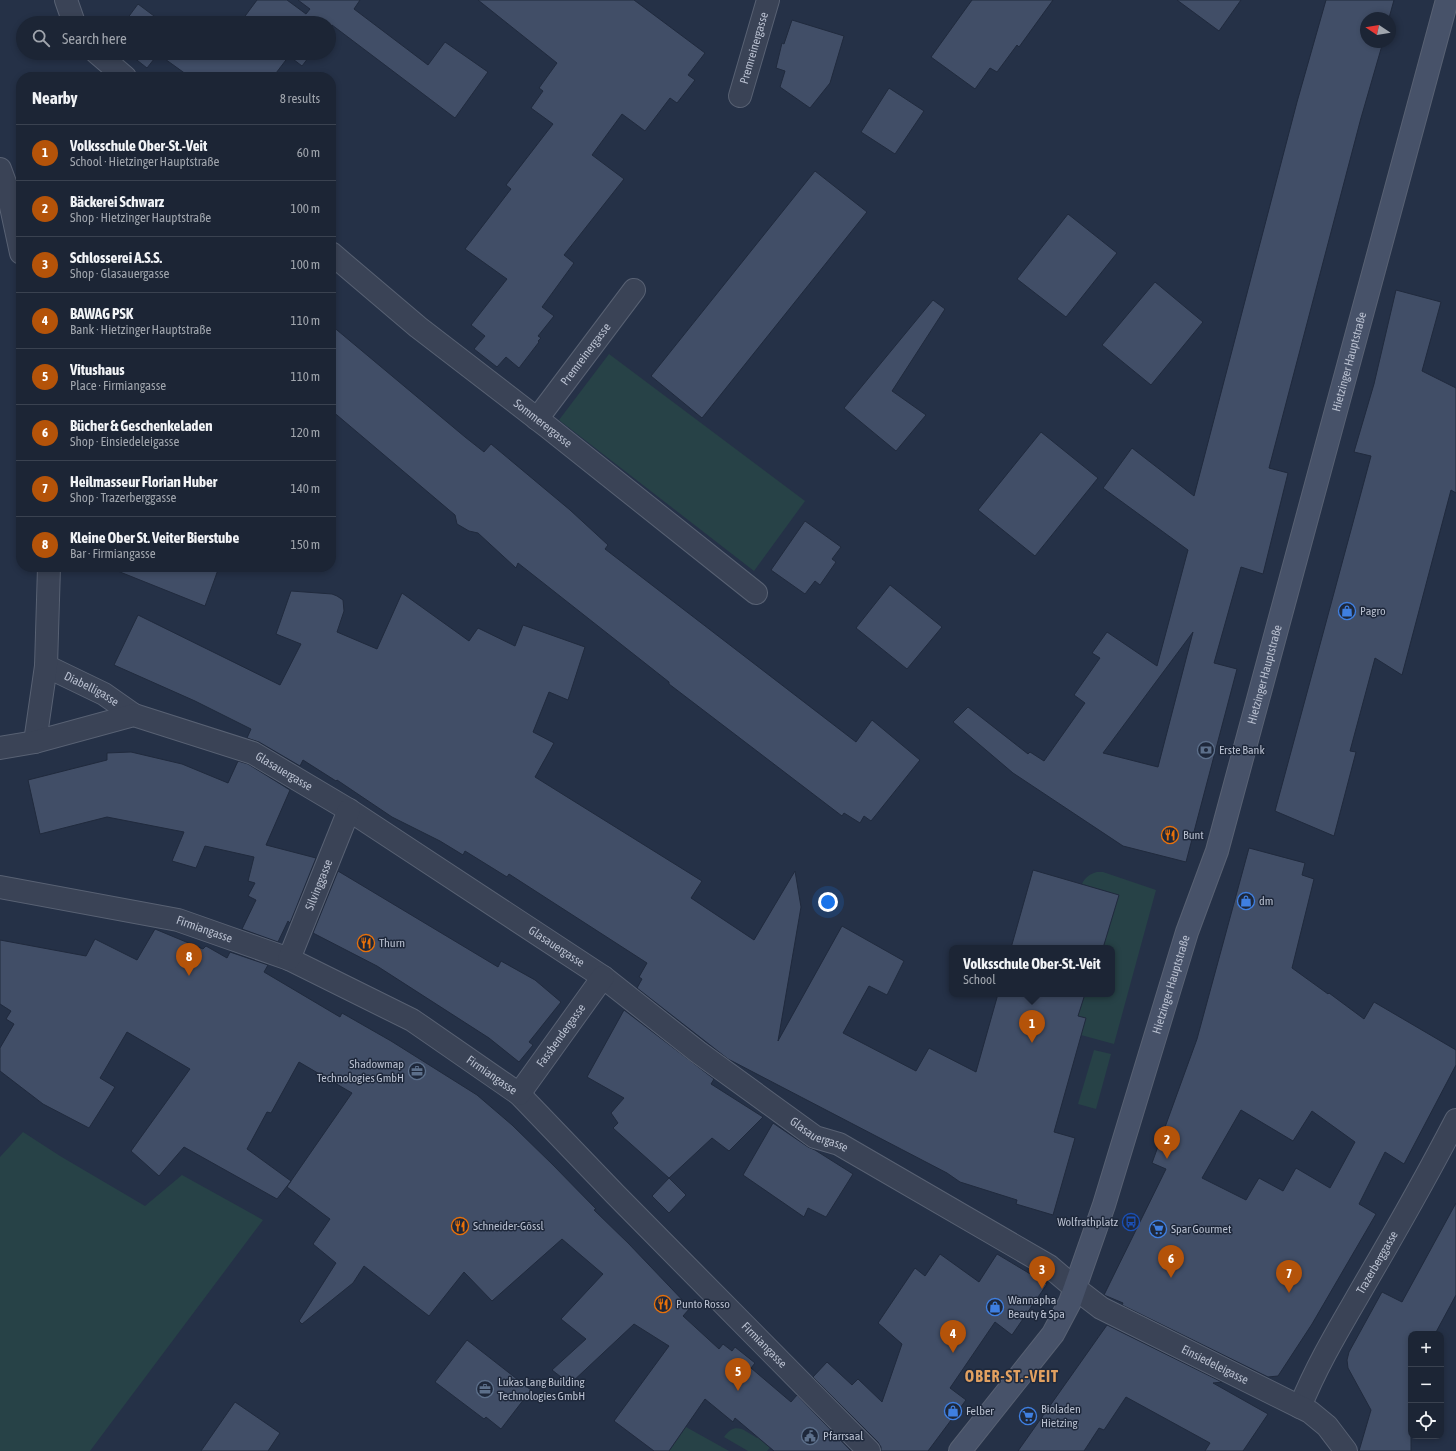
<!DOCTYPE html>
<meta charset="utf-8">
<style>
:root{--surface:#1c2535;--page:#252d3d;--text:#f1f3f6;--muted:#a0a5ad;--line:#3a4250;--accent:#b45309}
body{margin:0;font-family:"Asap Condensed",sans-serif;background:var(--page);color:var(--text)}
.controls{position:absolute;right:12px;bottom:12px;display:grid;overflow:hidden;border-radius:8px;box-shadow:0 2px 6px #0003}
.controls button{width:36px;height:36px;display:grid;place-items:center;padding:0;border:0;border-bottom:1px solid var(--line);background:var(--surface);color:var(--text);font:20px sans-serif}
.compass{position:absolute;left:1360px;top:12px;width:36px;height:36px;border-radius:50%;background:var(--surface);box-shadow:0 2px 6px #0003;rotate:282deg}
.you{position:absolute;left:828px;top:902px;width:14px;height:14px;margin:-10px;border:3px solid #fff;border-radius:50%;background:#1a73e8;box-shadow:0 0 0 6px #1a73e833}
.badge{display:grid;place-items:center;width:26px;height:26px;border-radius:50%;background:var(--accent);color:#fff;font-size:13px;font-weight:700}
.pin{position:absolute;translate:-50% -33px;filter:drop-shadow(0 1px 2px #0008)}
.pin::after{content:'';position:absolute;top:21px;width:14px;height:12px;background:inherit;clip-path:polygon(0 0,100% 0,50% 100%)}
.popup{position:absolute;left:949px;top:945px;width:166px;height:52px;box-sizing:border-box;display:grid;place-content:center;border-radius:8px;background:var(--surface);filter:drop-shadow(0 1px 3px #0005);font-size:13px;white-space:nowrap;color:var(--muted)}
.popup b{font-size:15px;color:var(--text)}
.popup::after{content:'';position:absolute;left:50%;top:100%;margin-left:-8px;border:8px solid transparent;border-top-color:var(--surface)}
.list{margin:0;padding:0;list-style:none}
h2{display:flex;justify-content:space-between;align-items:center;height:52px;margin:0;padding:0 16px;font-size:17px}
h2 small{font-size:13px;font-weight:400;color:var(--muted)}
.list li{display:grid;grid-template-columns:26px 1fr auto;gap:12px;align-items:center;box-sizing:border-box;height:56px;padding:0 16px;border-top:1px solid var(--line)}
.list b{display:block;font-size:15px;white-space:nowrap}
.list p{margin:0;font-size:13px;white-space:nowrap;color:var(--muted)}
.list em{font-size:13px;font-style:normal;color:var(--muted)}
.icon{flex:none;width:22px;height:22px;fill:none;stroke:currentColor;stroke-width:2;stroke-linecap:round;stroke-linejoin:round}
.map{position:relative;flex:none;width:1456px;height:1451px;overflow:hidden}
.search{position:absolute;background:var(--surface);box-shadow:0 2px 6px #0003;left:16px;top:16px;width:320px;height:44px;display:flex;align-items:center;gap:10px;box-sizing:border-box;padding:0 14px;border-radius:22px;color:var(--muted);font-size:15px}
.panel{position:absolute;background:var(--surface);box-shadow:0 2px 6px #0003;left:16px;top:72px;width:320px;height:500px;border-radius:16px}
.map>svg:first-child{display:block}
.green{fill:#274247}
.building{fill:#414e67;stroke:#202a3d;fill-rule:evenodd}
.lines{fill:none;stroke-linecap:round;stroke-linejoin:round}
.minor-casing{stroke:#586173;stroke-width:24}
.tertiary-casing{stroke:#586173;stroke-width:24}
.secondary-casing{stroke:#586173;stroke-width:24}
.minor{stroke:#3a4356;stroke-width:22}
.tertiary{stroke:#3a4356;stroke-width:22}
.secondary{stroke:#475269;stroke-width:22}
.labels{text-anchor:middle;stroke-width:3;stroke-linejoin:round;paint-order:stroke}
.street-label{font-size:12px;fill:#b8bfcf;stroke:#1e283b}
.poi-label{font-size:12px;fill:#b8bfcf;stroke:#1e283b;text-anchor:start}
.district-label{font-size:16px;font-weight:bold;letter-spacing:1px;fill:#e1a060;stroke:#1e283b}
</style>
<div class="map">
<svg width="1456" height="1451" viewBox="0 0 1456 1451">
<rect width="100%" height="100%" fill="#253147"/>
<g class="green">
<polygon points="609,354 805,501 754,571 559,420"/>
<path d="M1097,872H1103L1156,890L1114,1044L1081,1035L1078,1016L1085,994H1112V948H1103L1119,895L1082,884C1085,877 1090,874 1097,872Z"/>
<polygon points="1094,1050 1111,1054 1096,1109 1078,1104"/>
<polygon points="23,1132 60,1156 145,1206 182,1175 263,1220 90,1451 0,1451 0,1157"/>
<path d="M785,1406V1432L767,1451H748L724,1437C735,1421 744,1430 757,1438Z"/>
<polygon points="686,1427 729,1451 669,1451"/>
</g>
<g class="building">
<polygon points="257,0 287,0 306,14 310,9 298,0 360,0 354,9 428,65 445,42 488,72 455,118 332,25 329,29 329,23 240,23"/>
<polygon points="478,0 634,0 705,53 688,75 695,80 677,103 670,98 645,131 622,114 592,155 624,179 564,255 574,263 542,307 554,316 538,336 541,338 538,341 539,342 519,368 506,357 497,367 474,349 485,336 471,325 507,279 465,249 511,189 506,185 553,124 531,108 543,91 539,88 557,63"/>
<polygon points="972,0 1053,0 1019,47 1017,45 997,72 990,68 975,89 931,57"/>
<polygon points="1177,0 1241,0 1219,31"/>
<path d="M1326,0H1394L1389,18H1366V42H1383L1361,118L1269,468L1288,473L1263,574L1241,567L1214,663L1237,669L1186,862L1123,846L1013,773L953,722L968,707L1028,754L1030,752L1044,761L1085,703L1074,695L1100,658L1092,653L1107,632L1157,666L1188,550L1103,488L1132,448L1194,496L1297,102ZM1193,632L1158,767L1103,753L1164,671Z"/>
<polygon points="138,4 158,19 162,23 124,23"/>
<polygon points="792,20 844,36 830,83 810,108 780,87 785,71 776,68 782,43 784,44"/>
<polygon points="128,53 312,53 302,66 289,56 273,77 190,77 158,54 147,68"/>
<polygon points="889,88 924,111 895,154 861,132"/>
<polygon points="815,171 867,212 702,418 651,376"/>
<polygon points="1068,214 1117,253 1066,317 1017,279"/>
<polygon points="1155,282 1203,322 1151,385 1102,345"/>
<polygon points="1396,290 1441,302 1422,371 1456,388 1456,493 1451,490 1402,675 1375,658 1350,751 1356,752 1334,836 1275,811 1371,456 1354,452 1374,384"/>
<polygon points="933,300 945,309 892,391 926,415 896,451 844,408"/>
<polygon points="331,325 465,437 484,452 491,444 570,510 608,545 605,549 856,742 872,720 920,760 871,821 864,816 860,823 844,813 842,816 669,684 669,682 518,563 516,568 478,533 469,531 457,524 455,515 331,410"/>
<polygon points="1041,432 1098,478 1035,556 978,510"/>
<polygon points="805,521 841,547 832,559 836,562 820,585 815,581 805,594 771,570"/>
<polygon points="110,567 219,567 205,606 110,568"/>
<polygon points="890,585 942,627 907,669 856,628"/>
<polygon points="291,591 332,594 337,596 343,600 344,611 337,632 377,649 402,593 469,641 478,628 515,646 523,625 585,647 568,700 549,692 533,732 554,743 535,777 702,881 691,898 754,940 795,871 801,907 778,1041 842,926 904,961 887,995 869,986 843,1033 916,1071 929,1048 976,1072 998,994 1085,994 1078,1016 1086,1018 1054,1132 1075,1138 1053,1215 1016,1204 1017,1200 960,1182 947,1173 728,1059 637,988 642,979 639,977 647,963 509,874 507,877 465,851 463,855 440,841 392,817 337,780 336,781 303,760 300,766 259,742 247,738 251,729 195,701 114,665 138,615 280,685 301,644 276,634"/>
<polygon points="131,752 182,764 228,783 238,761 248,764 290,790 266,845 316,858 290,923 288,921 278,942 242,929 256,900 248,896 255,883 248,881 254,857 205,846 196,868 172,861 184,832 107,817 40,834 28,780 107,760 107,753"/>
<path d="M1249,848L1305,863L1302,875L1314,879L1292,968L1328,994L1329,993L1364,1019L1374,1002L1456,1050V1065L1404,1164L1385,1152L1359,1204L1376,1214L1312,1324L1278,1376L1268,1377L1122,1305L1123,1303L1104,1295L1166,1169L1152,1163L1197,1039ZM1241,1110L1293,1141L1312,1111L1355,1142L1330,1188L1296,1168L1283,1191L1259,1178L1246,1200L1202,1178Z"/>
<polygon points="1033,870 1119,895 1103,948 1011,948"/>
<polygon points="338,871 498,967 501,961 535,980 561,1002 529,1042 533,1045 519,1062 489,1038 377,966 313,933"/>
<path d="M155,929L203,949L206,946L227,958L230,952L268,965L264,972L340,1017L342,1013L391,1041L477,1095L512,1125L553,1165L596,1209L594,1210L629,1244L690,1308L683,1316L719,1349L723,1344L732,1351L735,1347L755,1363L751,1368L791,1402L797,1395L851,1451H774L735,1418L733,1422L705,1399L669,1451H654L614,1421L669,1346L634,1324L570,1384L552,1370L586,1339L561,1319L603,1274L562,1239L492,1301L464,1272L429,1316L364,1266L353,1283L302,1324L299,1321L336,1263L313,1244L330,1219L287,1187L291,1181L277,1199L184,1147L159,1176L131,1151L190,1069L127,1032L100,1078L115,1087L89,1128L43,1104L0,1071V1048L14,1024L6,1019L11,1011L0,1004V940L86,956L95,939L137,960ZM299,1062L352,1093L291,1181L247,1149L267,1112L271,1113Z"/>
<polygon points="624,1010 714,1079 711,1084 763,1117 729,1151 712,1138 669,1178 613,1128 618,1123 611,1113 624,1098 587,1077"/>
<polygon points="773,1123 808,1147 815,1150 853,1174 826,1217 808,1208 804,1217 743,1175"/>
<polygon points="669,1178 686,1195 669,1213 652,1196"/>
<polygon points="1456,1203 1456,1295 1435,1334 1411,1334 1411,1451 1359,1451 1371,1410 1348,1368 1347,1360 1349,1352 1382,1292 1402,1302"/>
<polygon points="940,1254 979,1282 997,1254 1047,1284 1012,1335 995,1322 950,1388 966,1400 928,1451 881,1451 881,1447 878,1442 813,1377 827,1362 852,1385 858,1379 882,1402 902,1344 878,1323 915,1268 925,1276"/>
<polygon points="1107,1325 1222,1382 1213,1383 1268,1414 1243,1451 1205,1451 1210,1443 1126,1397 1104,1430 1099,1428 1084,1451 1018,1451"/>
<polygon points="467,1340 531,1390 501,1429 486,1417 484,1419 435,1382"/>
<polygon points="235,1402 280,1433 268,1451 201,1451"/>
</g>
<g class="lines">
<g class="minor-casing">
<g id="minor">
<polyline points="66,0 74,23"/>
<polyline points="97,53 125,77"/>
<path id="s1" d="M740,96L768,0"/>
<polyline points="0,169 7,188 21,253"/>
<path id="s2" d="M331,253L418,327L549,428L756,593"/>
<path id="s3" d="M537,419L634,290"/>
<path id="s4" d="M46,666L104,694L134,715"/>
<polyline points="35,742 46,666 49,567"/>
<path id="s5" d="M0,748L35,742L134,715L253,753L349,810L603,977L698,1052L815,1137L839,1144L1049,1266L1075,1288"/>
<path id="s6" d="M0,887L178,920L289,959L412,1020L519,1094L615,1194L869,1451"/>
<path id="s7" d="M289,959L349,810"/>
<path id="s8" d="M519,1094L603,977"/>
<path id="s9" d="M1300,1407C1318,1362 1343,1322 1367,1280C1398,1227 1428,1174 1456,1120"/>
</g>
</g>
<g class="tertiary-casing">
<g id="tertiary">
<path id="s10" d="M1075,1288L1101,1308L1310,1412L1327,1426L1346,1451"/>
</g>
</g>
<g class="secondary-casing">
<g id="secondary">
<path id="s11" d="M960,1451L1053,1334L1070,1302L1104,1205L1187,932L1217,851L1447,0"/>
</g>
</g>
<use href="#minor" class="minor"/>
<use href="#tertiary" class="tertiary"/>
<use href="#secondary" class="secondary"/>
</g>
<defs>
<g id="shop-ring" transform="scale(0.9)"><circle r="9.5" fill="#1e283b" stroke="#3f7fe0" stroke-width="1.5"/><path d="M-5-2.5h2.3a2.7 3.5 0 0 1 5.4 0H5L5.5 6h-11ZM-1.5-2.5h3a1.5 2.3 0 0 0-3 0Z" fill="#3f7fe0"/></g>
<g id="bank-ring" transform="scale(0.9)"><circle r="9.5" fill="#1e283b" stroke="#5c6f8a" stroke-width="1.5"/><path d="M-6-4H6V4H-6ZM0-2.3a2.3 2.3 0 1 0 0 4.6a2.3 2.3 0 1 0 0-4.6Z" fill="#5c6f8a"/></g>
<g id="restaurant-ring" transform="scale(0.9)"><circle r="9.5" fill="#1e283b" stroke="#e8710a" stroke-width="1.5"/><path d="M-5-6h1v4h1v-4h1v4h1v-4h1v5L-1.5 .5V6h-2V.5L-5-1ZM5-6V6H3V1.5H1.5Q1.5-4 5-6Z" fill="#e8710a"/></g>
<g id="office-ring" transform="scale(0.9)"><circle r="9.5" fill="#1e283b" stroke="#5c6f8a" stroke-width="1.5"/><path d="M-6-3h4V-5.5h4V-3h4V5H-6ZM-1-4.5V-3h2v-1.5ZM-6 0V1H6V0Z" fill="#5c6f8a"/></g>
<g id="bus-ring" transform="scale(0.9)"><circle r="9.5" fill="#1e283b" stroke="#1a4fb4" stroke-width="1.5"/><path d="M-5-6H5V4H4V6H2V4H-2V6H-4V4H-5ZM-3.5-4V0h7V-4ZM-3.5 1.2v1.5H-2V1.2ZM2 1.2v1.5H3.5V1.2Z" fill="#1a4fb4"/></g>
<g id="supermarket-ring" transform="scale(0.9)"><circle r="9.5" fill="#1e283b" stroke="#3f7fe0" stroke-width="1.5"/><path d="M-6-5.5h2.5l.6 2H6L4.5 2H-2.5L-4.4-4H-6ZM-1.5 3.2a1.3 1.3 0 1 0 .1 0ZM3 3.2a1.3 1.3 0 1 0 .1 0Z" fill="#3f7fe0"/></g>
<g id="civic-ring" transform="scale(0.9)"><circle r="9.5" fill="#1e283b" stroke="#5c6f8a" stroke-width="1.5"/><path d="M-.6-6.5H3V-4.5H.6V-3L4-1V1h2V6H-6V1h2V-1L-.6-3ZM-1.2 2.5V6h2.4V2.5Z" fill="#5c6f8a"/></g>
</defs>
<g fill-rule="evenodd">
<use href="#shop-ring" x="1347" y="611"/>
<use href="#bank-ring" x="1206" y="750"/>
<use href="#restaurant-ring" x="1170" y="835"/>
<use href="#shop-ring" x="1246" y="901"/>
<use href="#restaurant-ring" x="366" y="943"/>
<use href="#office-ring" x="417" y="1071"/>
<use href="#bus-ring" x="1131" y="1222"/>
<use href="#restaurant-ring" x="460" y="1226"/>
<use href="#supermarket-ring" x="1158" y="1229"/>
<use href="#restaurant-ring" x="663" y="1304"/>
<use href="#shop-ring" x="995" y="1307"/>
<use href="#office-ring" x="485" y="1389"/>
<use href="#shop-ring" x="953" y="1411"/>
<use href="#supermarket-ring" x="1028" y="1416"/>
<use href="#civic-ring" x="810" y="1436"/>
</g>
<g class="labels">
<g class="street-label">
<text dy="4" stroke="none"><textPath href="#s1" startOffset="50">Premreinergasse</textPath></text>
<text dy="4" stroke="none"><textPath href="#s3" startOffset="81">Premreinergasse</textPath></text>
<text dy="4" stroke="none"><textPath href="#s11" startOffset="1167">Hietzinger Hauptstraße</textPath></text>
<text dy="4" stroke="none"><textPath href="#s2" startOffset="272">Sommerergasse</textPath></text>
<text dy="4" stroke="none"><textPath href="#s11" startOffset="843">Hietzinger Hauptstraße</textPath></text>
<text dy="4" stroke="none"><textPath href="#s4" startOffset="51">Diabelligasse</textPath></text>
<text dy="4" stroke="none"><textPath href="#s5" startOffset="299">Glasauergasse</textPath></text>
<text dy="4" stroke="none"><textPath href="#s7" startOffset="80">Silvinggasse</textPath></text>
<text dy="4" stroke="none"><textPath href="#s6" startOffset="209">Firmiangasse</textPath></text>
<text dy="4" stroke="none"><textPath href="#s5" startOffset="623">Glasauergasse</textPath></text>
<text dy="4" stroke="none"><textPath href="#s11" startOffset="519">Hietzinger Hauptstraße</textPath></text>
<text dy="4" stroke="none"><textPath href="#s8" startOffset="72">Fassbendergasse</textPath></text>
<text dy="4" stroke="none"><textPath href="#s6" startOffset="533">Firmiangasse</textPath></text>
<text dy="4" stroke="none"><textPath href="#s5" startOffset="947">Glasauergasse</textPath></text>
<text dy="4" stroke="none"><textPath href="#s9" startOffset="164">Trazerberggasse</textPath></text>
<text dy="4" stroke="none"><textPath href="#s6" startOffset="917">Firmiangasse</textPath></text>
<text dy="4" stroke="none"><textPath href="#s10" startOffset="160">Einsiedeleigasse</textPath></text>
</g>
<g class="poi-label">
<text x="1360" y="615">Pagro</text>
<text x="1219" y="754">Erste Bank</text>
<text x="1183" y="839">Bunt</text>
<text x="1259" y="905">dm</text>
<text x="379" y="947">Thurn</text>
<text x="404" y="1068" text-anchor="end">Shadowmap<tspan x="404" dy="14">Technologies GmbH</tspan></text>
<text x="1118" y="1226" text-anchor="end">Wolfrathplatz</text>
<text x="473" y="1230">Schneider-Gössl</text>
<text x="1171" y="1233">Spar Gourmet</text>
<text x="1008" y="1304">Wannapha<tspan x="1008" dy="14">Beauty &amp; Spa</tspan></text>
<text x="676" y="1308">Punto Rosso</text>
<text x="498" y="1386">Lukas Lang Building<tspan x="498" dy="14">Technologies GmbH</tspan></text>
<text x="1041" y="1413">Bioladen<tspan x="1041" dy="14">Hietzing</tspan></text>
<text x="966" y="1415">Felber</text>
<text x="823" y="1440">Pfarrsaal</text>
</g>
<g class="district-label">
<text x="1012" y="1382">OBER-ST.-VEIT</text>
</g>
</g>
</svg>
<div class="controls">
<button>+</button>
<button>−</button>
<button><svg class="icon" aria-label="locate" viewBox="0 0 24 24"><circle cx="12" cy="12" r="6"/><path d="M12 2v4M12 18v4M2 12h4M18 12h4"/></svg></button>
</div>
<svg class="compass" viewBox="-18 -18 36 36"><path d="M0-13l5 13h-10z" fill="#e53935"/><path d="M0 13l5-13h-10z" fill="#a0a5ad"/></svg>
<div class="you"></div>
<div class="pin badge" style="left:1032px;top:1043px">1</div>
<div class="popup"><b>Volksschule Ober-St.-Veit</b>School</div>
<div class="pin badge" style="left:1167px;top:1159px">2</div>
<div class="pin badge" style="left:1042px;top:1289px">3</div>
<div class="pin badge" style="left:953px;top:1353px">4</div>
<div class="pin badge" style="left:738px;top:1391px">5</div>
<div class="pin badge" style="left:1171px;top:1278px">6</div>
<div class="pin badge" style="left:1289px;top:1293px">7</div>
<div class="pin badge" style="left:189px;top:976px">8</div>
<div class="search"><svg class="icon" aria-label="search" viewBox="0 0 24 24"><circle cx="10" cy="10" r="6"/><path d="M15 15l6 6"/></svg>Search here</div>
<section class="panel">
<h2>Nearby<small>8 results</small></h2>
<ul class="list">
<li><span class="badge">1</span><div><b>Volksschule Ober-St.-Veit</b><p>School · Hietzinger Hauptstraße</p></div><em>60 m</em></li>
<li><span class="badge">2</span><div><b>Bäckerei Schwarz</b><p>Shop · Hietzinger Hauptstraße</p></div><em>100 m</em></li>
<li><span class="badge">3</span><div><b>Schlosserei A.S.S.</b><p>Shop · Glasauergasse</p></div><em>100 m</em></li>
<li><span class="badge">4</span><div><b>BAWAG PSK</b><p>Bank · Hietzinger Hauptstraße</p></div><em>110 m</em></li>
<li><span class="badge">5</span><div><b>Vitushaus</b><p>Place · Firmiangasse</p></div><em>110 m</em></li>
<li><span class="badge">6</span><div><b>Bücher &amp; Geschenkeladen</b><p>Shop · Einsiedeleigasse</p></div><em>120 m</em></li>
<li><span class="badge">7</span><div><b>Heilmasseur Florian Huber</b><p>Shop · Trazerberggasse</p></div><em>140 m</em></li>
<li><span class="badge">8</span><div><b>Kleine Ober St. Veiter Bierstube</b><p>Bar · Firmiangasse</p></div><em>150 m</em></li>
</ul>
</section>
</div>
